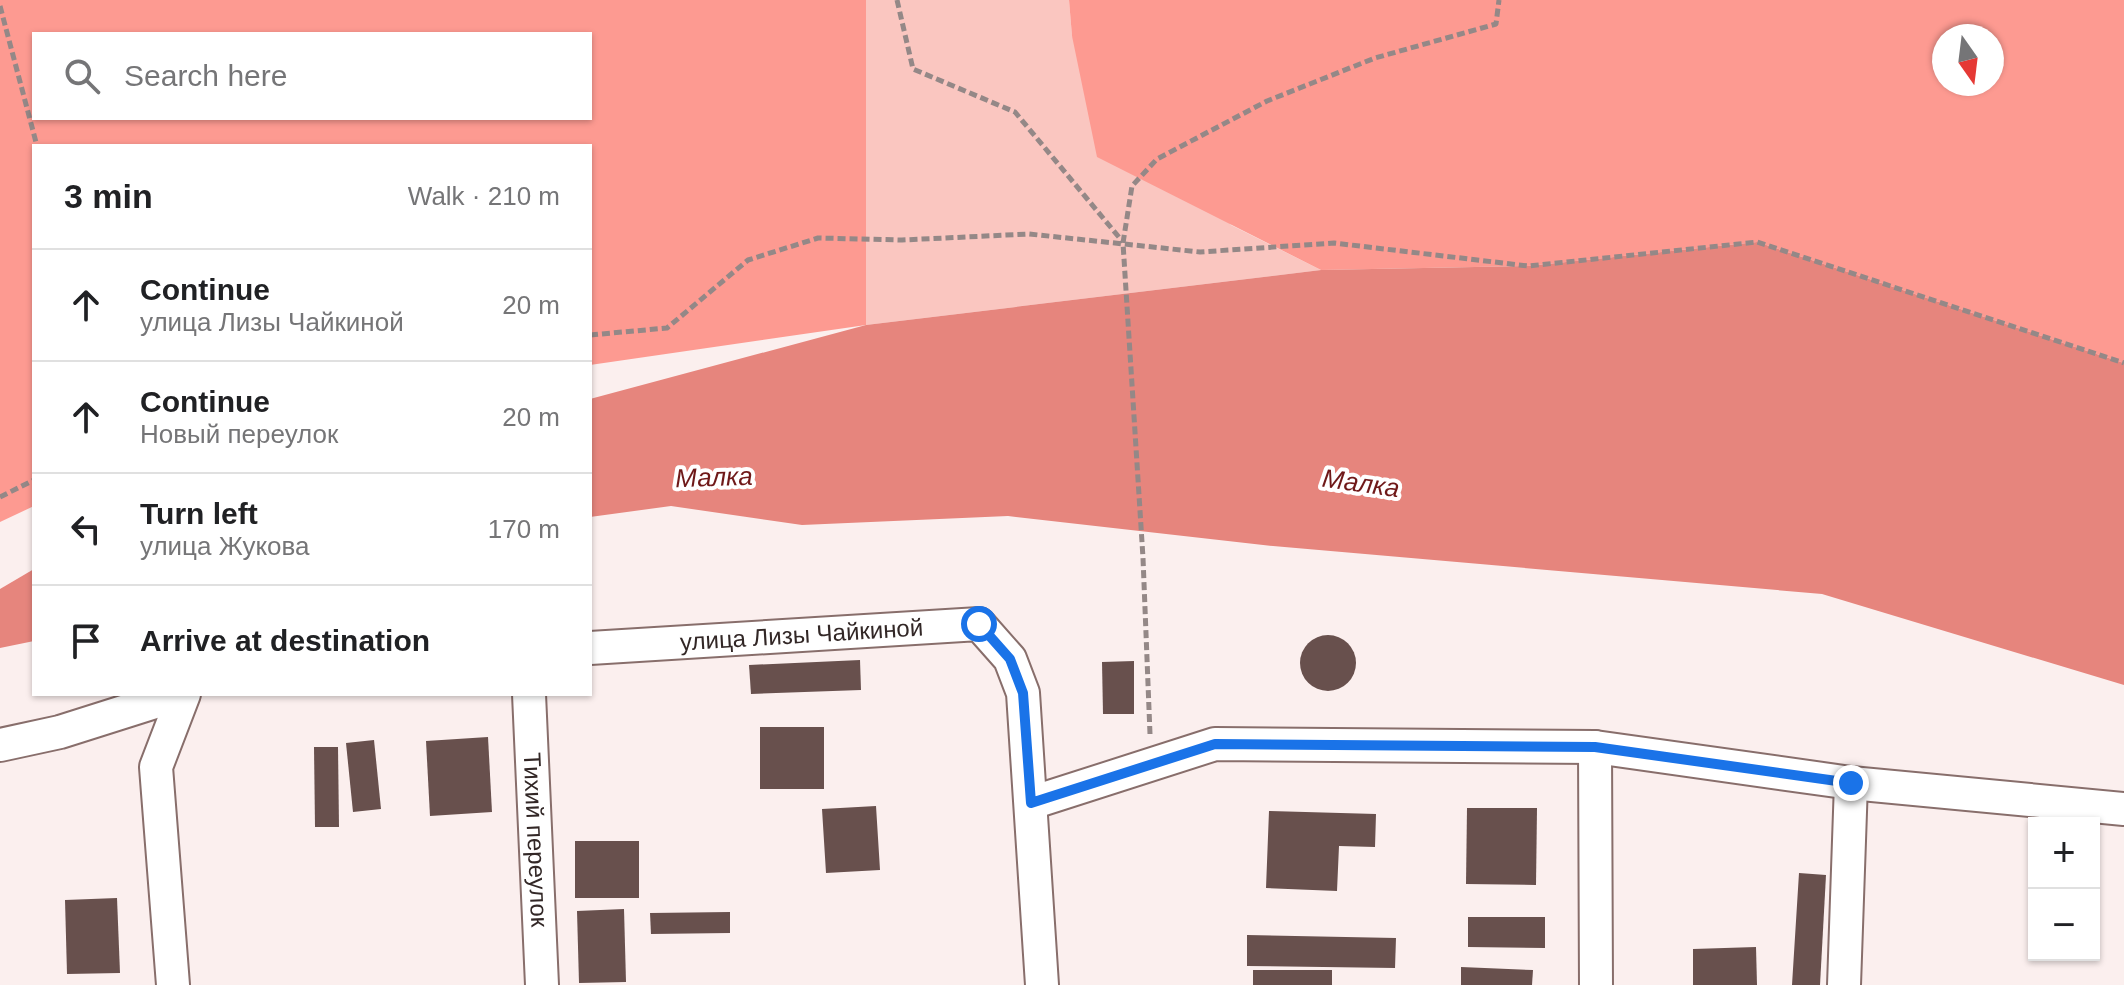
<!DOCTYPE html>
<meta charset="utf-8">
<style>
:root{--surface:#fff;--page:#f2f2f2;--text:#202124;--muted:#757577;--line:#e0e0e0}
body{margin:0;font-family:Helvetica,sans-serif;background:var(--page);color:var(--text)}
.controls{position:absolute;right:24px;bottom:24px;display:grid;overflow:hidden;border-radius:0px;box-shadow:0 2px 6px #0004}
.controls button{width:72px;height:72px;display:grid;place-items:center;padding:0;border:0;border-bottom:2px solid var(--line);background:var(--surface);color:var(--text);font:40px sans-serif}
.compass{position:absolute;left:1932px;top:24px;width:72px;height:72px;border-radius:50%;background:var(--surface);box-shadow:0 2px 6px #0004;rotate:166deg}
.stop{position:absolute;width:24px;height:24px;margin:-18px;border:6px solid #1a73e8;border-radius:50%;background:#fff}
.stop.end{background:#1a73e8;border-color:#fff;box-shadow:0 2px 8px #0008}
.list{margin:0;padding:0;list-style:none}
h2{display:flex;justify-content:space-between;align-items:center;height:104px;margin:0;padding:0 32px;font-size:34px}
h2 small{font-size:26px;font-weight:400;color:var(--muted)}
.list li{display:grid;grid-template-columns:52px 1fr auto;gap:24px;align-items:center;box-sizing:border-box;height:112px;padding:0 32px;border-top:2px solid var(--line)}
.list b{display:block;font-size:30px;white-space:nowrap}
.list p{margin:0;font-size:26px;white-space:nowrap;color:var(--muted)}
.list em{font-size:26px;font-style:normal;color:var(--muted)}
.icon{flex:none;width:44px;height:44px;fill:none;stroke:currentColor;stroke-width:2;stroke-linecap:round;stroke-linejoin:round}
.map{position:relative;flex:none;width:2124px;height:985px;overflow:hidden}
.search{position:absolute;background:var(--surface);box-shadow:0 2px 6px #0004;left:32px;top:32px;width:560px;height:88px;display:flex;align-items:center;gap:20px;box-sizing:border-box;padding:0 28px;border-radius:0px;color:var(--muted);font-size:30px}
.panel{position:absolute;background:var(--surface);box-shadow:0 2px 6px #0004;left:32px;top:144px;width:560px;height:552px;border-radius:0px}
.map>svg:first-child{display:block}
.green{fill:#fac6c0}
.forest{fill:#fd9a91;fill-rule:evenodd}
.water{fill:#e6857d}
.building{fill:#68504d}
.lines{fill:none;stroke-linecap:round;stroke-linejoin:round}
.street-casing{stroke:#886e6b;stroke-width:36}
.path{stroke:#948887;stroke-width:5;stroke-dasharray:8 4;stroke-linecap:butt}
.street{stroke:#fff;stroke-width:32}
.route{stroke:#1a73e8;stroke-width:10}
.labels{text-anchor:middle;stroke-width:8;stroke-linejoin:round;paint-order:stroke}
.street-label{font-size:24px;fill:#322726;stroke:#fff}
.water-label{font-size:26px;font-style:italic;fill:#6f1919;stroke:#fff}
</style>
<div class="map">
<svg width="2124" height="985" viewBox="0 0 2124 985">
<rect width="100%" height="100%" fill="#fbefee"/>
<polygon class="green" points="866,0 1069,0 1072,36 1231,225 1321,270 866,325"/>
<g class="forest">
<path d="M0,0H866V325L590,365V146H34V506L0,522ZM34,34H590V118H34Z"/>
<path d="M1069,0H2124V363L1757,242L1528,266L1321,270L1097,157L1072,36ZM1944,36H1992V84H1944Z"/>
</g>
<g class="water">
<polygon points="1757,242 2124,363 2124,685 1822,594 1273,546 1008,516 802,525 671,506 590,517 590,399 866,325 1321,270 1528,266"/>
<polygon points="34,569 34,641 0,648 0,589"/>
</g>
<g class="building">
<circle cx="1328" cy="663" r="28"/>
<polygon points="860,660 861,690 751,694 749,665"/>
<polygon points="1134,661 1134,714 1103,714 1102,662"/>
<rect x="760" y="727" width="64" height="62"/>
<polygon points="488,737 492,812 430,816 426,741"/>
<polygon points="374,740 381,809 353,812 346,743"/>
<polygon points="314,747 338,747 339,827 315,827"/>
<polygon points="876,806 880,870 826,873 822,809"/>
<polygon points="1467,808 1537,808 1536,885 1466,884"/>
<polygon points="1269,811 1376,814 1375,847 1339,846 1337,891 1266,888"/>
<rect x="575" y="841" width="64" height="57"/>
<polygon points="1799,873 1826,875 1820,985 1792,985"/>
<polygon points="117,898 120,973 67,974 65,900"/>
<polygon points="624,909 626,982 579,983 577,911"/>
<polygon points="730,912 730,933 651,934 650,913"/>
<polygon points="1468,917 1545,917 1545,948 1468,947"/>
<polygon points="1247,935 1396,938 1395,968 1247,966"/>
<polygon points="1756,947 1757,985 1693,985 1693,949"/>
<polygon points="1461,967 1533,970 1532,985 1461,985"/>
<rect x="1253" y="970" width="79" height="15"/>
</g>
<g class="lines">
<g class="street-casing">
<g id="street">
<path id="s1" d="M590,648L979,624L1010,659L1023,693L1042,985"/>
<path id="s2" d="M529,694L542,985"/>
<polyline points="0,745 60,732 180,694"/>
<polyline points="1595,747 1596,985"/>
<polyline points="1031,803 1215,744 1595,747 1851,783 2124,809"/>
<polyline points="173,985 156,767 184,694"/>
<polyline points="1844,985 1851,783"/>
</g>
</g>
<g class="path">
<polyline points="897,0 913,69 1015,112 1123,242"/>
<polyline points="0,6 37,146"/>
<polyline points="590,335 667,328 748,260 818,238 902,240 1029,234 1200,252 1334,243 1528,266 1757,242 2124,363"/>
<polyline points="0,497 34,480"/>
<polyline points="1150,734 1143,558 1123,243 1132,186 1157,159 1267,101 1375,58 1496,24 1499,0"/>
</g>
<use href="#street" class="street"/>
</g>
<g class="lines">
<polyline class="route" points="979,624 1010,659 1023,693 1031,803 1215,744 1595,747 1851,783"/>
</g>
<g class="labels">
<g class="street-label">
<text dy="8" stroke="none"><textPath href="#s1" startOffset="212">улица Лизы Чайкиной</textPath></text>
<text dy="8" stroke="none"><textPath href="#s2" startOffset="146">Тихий переулок</textPath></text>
</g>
<g class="water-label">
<text transform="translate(714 477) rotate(-2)" y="9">Малка</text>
<text transform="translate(1361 483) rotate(8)" y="9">Малка</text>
</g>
</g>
</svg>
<div class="controls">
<button>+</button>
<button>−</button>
</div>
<svg class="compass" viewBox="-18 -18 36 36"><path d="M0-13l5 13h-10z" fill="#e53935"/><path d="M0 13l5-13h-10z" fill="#757577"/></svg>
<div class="stop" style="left:979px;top:624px"></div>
<div class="stop end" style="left:1851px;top:783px"></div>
<div class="search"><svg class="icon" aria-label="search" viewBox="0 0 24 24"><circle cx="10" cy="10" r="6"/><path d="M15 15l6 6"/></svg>Search here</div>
<section class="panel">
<h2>3 min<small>Walk · 210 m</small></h2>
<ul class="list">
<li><svg class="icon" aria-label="ahead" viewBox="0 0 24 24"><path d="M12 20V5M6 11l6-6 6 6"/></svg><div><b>Continue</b><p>улица Лизы Чайкиной</p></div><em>20 m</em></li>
<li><svg class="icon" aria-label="ahead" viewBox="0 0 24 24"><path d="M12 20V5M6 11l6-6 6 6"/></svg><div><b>Continue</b><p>Новый переулок</p></div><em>20 m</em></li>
<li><svg class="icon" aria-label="left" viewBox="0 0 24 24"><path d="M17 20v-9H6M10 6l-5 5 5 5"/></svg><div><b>Turn left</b><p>улица Жукова</p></div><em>170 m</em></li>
<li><svg class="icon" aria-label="arrive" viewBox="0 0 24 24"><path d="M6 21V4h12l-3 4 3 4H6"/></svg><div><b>Arrive at destination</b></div></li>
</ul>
</section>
</div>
